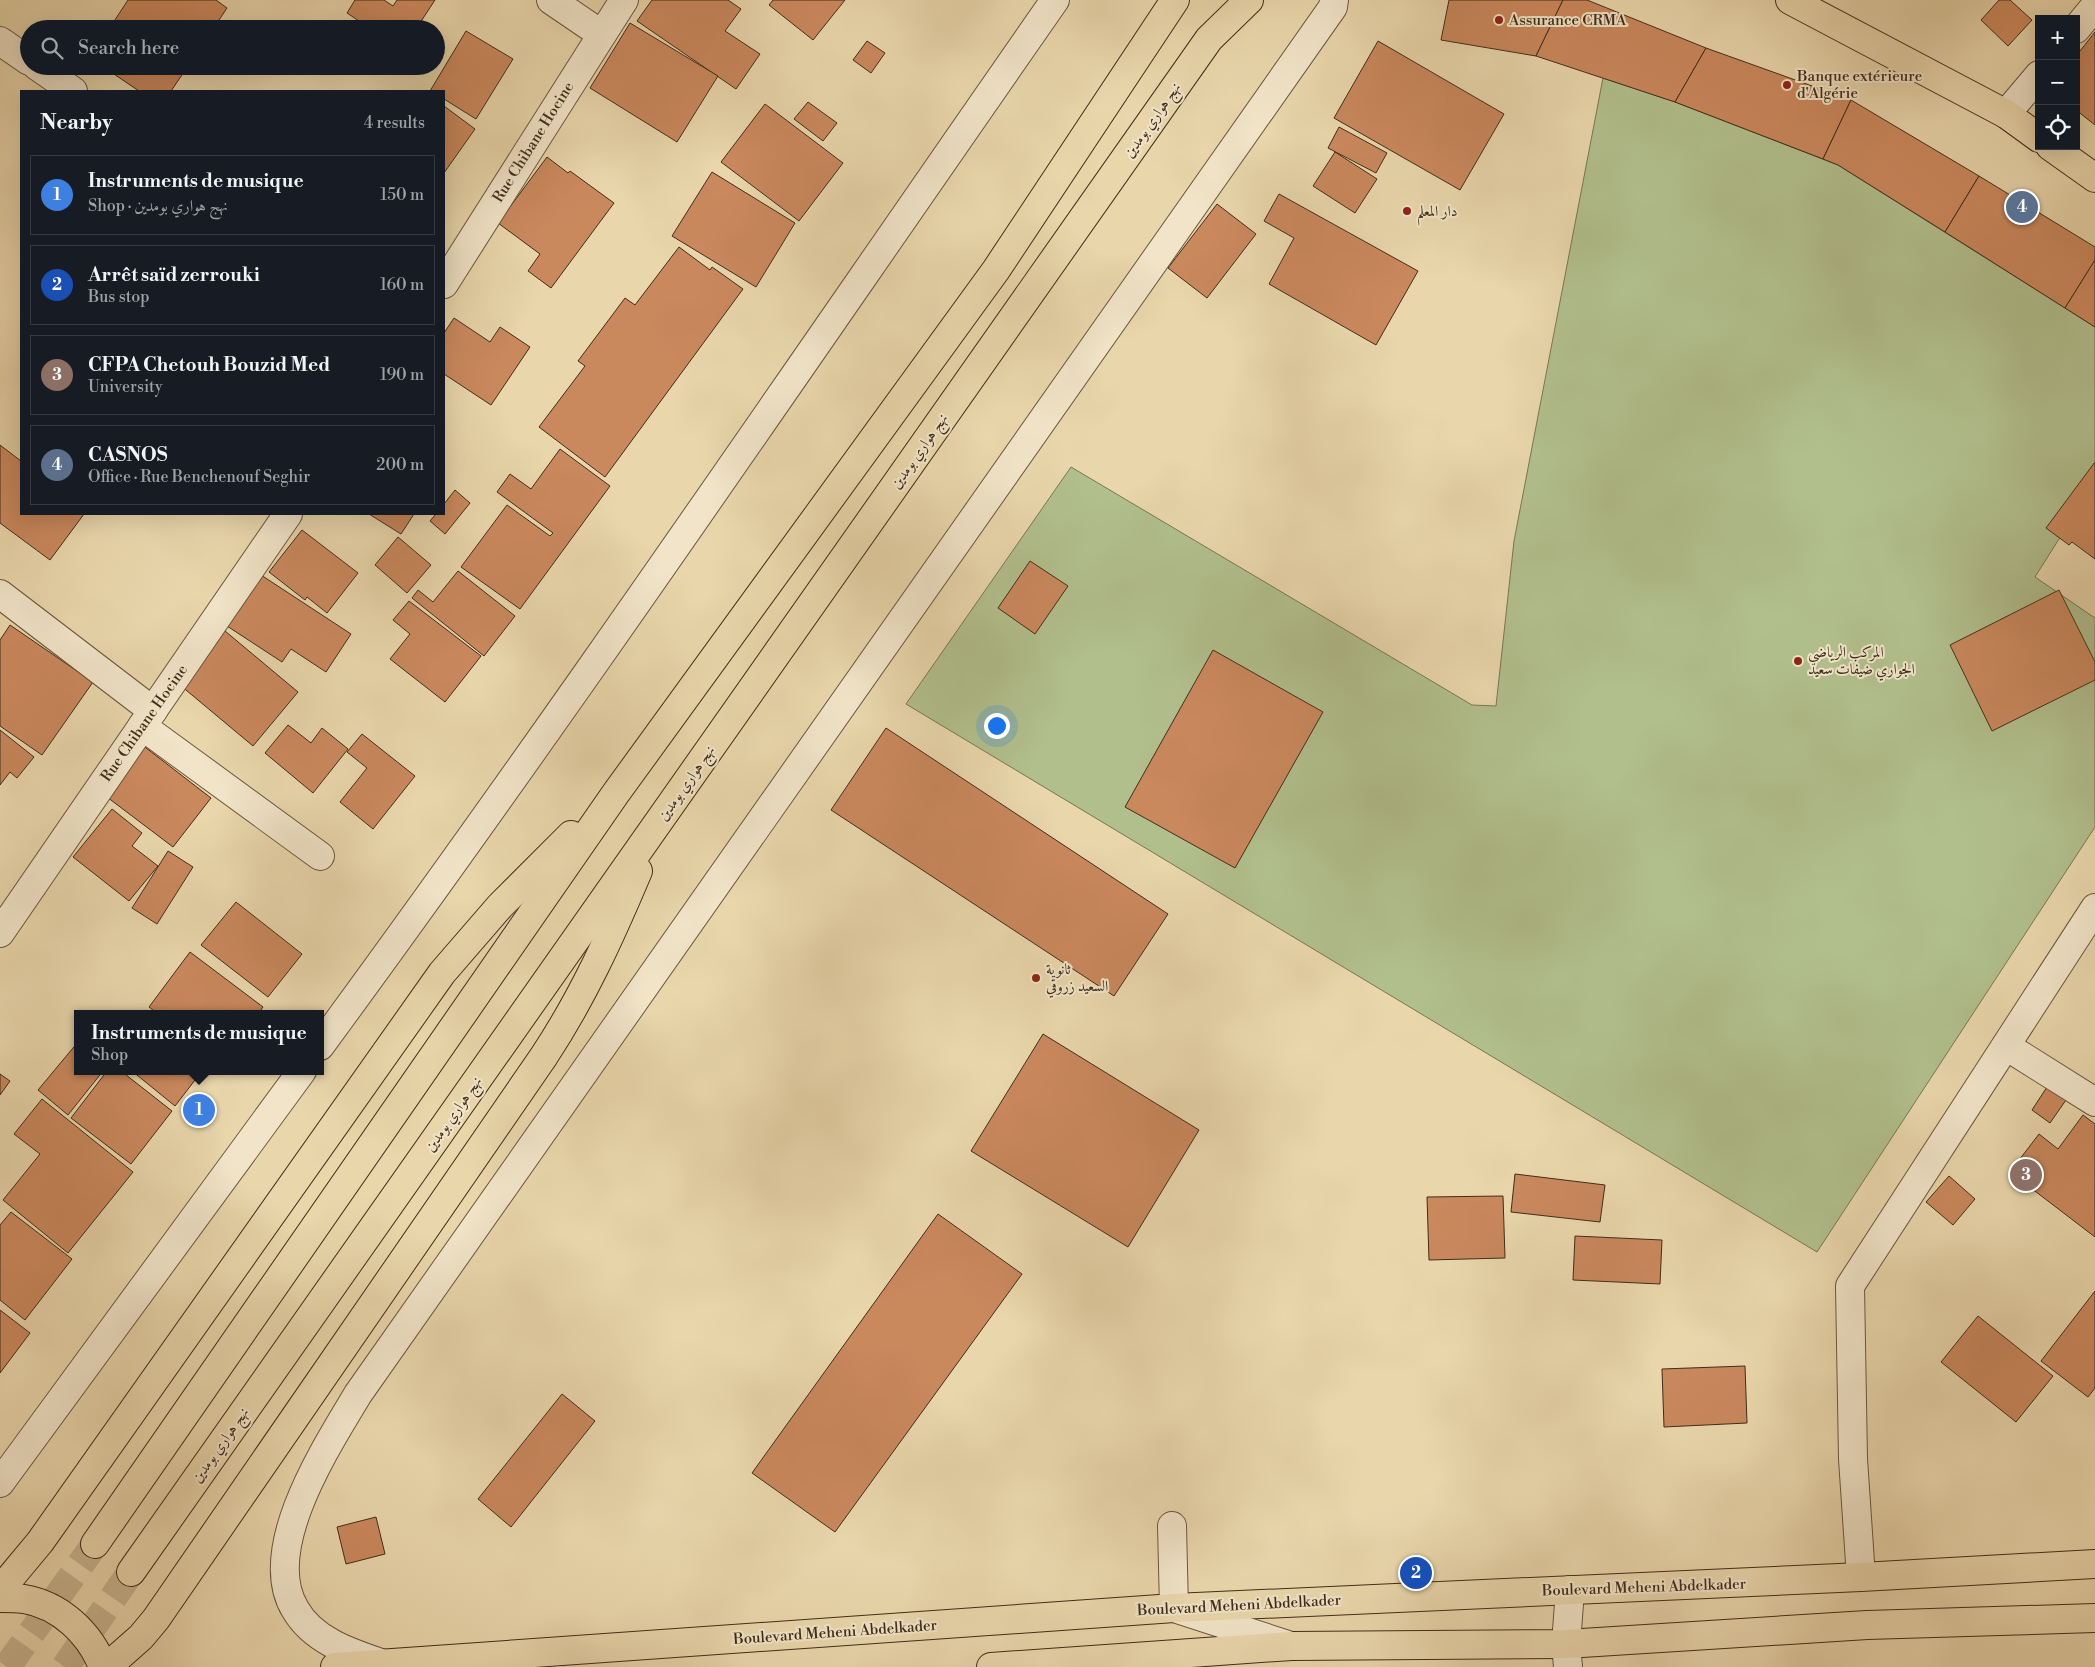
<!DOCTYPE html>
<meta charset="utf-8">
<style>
:root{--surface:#171b24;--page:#242831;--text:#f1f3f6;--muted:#9ea1a6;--line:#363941;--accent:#2563eb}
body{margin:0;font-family:"Libre Bodoni",Amiri,serif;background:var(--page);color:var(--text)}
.controls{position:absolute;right:15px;top:15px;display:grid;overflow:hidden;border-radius:0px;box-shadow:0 5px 20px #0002}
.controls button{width:45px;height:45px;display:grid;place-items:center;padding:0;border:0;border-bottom:1px solid var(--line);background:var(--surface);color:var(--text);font:25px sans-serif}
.you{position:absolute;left:996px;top:725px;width:18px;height:18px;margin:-12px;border:4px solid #fff;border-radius:50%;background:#1a73e8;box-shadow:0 0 0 8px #1a73e833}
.badge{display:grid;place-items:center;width:32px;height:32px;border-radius:50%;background:var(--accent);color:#fff;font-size:16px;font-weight:700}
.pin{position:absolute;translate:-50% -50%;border:2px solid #fff;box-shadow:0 1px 5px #0006}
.popup{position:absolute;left:74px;top:1010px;width:250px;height:65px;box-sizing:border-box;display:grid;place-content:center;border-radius:0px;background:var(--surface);filter:drop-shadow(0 1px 4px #0005);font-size:16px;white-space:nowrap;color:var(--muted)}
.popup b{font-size:19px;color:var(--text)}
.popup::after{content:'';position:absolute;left:50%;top:100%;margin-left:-10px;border:10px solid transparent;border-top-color:var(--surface)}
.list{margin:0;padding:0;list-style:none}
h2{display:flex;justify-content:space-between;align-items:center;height:65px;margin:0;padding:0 20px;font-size:21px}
h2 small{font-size:16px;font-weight:400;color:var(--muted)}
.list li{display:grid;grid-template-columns:32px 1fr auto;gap:15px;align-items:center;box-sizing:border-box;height:80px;margin:0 10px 10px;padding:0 10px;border:1px solid var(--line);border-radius:0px}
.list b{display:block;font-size:19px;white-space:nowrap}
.list p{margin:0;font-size:16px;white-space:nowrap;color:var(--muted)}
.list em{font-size:16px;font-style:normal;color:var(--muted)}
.icon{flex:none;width:28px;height:28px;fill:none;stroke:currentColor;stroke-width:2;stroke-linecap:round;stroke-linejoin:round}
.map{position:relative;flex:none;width:2095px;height:1667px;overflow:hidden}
.search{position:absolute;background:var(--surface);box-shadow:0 5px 20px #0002;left:20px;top:20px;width:425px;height:55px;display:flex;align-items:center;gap:12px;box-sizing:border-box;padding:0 18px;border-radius:28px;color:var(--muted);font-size:19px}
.panel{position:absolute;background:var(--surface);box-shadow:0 5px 20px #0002;left:20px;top:90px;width:425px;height:425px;border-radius:0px}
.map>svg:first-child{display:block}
.green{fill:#b1bf8d;stroke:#797654}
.building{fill:#ca885d;stroke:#412d1a}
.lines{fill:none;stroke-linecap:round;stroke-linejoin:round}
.major-tunnel{stroke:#c7b48e;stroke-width:28;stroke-dasharray:28 14;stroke-linecap:butt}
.minor-casing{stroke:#6b573e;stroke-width:30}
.major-casing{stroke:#412d1a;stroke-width:30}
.minor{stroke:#f1e4c8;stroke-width:28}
.major{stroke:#e9d6ab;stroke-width:28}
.poi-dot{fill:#8f2418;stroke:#f1e4c8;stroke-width:2}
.labels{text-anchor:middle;stroke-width:4;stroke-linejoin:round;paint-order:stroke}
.poi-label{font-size:15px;fill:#412d1a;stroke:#f1e4c8;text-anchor:start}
.street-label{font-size:15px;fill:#412d1a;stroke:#f1e4c8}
</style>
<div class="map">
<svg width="2095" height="1667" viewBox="0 0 2095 1667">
<rect width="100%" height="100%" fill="#e9d6ab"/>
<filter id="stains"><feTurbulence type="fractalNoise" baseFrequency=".004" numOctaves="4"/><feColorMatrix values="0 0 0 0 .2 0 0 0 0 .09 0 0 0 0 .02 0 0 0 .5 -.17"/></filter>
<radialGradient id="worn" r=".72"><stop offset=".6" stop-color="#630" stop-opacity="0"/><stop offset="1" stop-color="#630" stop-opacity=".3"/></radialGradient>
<polygon class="green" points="1603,78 1675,102 1838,165 2095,327 2095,482 2035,577 2095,618 2095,827 1817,1252 906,704 1071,467 1472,705 1496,706 1514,541"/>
<g class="building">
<polygon points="128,0 216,0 227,8 213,29 109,29"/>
<polygon points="355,0 384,0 393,6 397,0 435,0 416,29 371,29 347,13"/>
<polygon points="652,0 728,0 741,9 725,31 760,54 736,89 637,21"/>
<polygon points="773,0 845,0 813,40 769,5"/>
<polygon points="1449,0 1563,0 1536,56 1441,40"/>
<polygon points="1563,0 1587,0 1706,48 1675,102 1536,56"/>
<polygon points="1999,0 2010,0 2032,20 2008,46 1981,20"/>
<polygon points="630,23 718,76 677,142 590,88"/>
<polygon points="466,31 513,59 476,119 444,99 444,91 430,91"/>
<polygon points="2095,32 2095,125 2076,110 2076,56"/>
<polygon points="867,41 885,53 871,73 853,60"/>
<polygon points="1378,41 1504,114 1460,190 1334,118"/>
<polygon points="1706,48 1851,100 1823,159 1675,102"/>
<polygon points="102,66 188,66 171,91 139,91"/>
<polygon points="1851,100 1979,176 1945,232 1838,165 1823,159"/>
<polygon points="808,102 837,123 823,141 794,119"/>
<polygon points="765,104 843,163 799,221 721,162"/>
<polygon points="444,106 475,129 444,173"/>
<polygon points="1339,127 1387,153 1376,173 1328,148"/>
<polygon points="1335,152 1377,179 1355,213 1313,186"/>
<polygon points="547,157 568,173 570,171 614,203 551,288 528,271 540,254 498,223"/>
<polygon points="712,172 795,223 756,287 672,236"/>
<polygon points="1979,176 2095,247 2095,260 2065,308 1945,232"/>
<polygon points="1279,194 1418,271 1376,345 1269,284 1294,238 1264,221"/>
<polygon points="1217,204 1256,234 1207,298 1168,268"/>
<polygon points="679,247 710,270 712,267 743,289 605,477 539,427 585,366 578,361 625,298 635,305"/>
<polygon points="2095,260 2095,327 2065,308"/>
<polygon points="454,318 490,342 500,327 530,347 491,405 444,374 444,333"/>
<polygon points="0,445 21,461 21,514 84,514 50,560 0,523"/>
<polygon points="560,449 610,486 520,609 461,567 507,505 550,536 553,533 497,492 510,474 531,489"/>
<polygon points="2095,462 2095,559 2072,542 2069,545 2046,528"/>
<polygon points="455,490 470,503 445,534 430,521 436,514 444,514 444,504"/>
<polygon points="369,514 414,514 401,534"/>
<polygon points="302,530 358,573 327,613 307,597 305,600 269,572"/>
<polygon points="398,537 431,565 407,593 375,565"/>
<polygon points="1030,561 1068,586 1035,634 998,608"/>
<polygon points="458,571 515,616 484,656 412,598 418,590 433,602"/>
<polygon points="261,575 351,634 326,672 291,649 282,662 227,626"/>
<polygon points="2059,590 2095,662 2095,680 1992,731 1950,645"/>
<polygon points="409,601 481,656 445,702 390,659 410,634 393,620"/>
<polygon points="10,625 93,682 42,755 0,726 0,640"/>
<polygon points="225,631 298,692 253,746 180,685"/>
<polygon points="1213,650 1323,712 1235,868 1125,807"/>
<polygon points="288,725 311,743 322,728 348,749 313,793 265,753"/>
<polygon points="886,728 1168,914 1114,996 831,810"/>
<polygon points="0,730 34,757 17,778 10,772 0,785"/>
<polygon points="362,734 415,776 373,829 340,802 367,768 347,752"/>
<polygon points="141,744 211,798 173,847 103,794"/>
<polygon points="112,809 142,833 132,846 158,866 129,901 73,857"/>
<polygon points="168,851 193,867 157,924 132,908"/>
<polygon points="236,902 302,954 268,997 201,945"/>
<polygon points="190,952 263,1007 258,1014 158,1014 149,1007"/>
<polygon points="1043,1034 1199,1130 1128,1247 971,1151"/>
<polygon points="78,1042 78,1071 103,1071 68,1115 38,1090"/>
<polygon points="107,1071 121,1071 172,1111 131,1164 71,1118"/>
<polygon points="132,1071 202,1071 175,1106"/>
<polygon points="0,1074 10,1081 0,1095"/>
<polygon points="2047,1087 2066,1100 2050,1123 2032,1110"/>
<polygon points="42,1099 133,1172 68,1253 3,1200 40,1154 14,1134"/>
<polygon points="2083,1115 2095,1124 2095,1237 2010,1172 2039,1134 2058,1149"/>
<polygon points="1515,1174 1605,1185 1600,1222 1511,1212"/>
<polygon points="1949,1176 1975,1199 1953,1225 1926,1202"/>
<polygon points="1503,1196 1505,1258 1429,1260 1427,1197"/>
<polygon points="11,1212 72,1259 25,1320 0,1300 0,1225"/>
<polygon points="938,1214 1022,1274 835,1532 752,1473"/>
<polygon points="1575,1236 1662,1240 1660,1284 1573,1280"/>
<polygon points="2095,1291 2095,1388 2088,1397 2041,1361"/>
<polygon points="0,1310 30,1333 0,1373"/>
<polygon points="1978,1316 2053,1376 2016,1422 1941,1362"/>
<polygon points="1745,1366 1747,1423 1664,1427 1662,1369"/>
<polygon points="562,1394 595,1421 511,1527 478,1499"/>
<polygon points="376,1517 385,1554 346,1564 337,1527"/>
</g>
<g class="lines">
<g class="major-tunnel">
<polyline points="7,1667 95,1544"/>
<polyline points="65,1667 131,1572"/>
</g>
<g class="minor-casing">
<g id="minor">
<polyline points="551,0 601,34"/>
<polyline points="2076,29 2095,6"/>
<polyline points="0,41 29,61"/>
<polyline points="37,66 73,91"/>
<polyline points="2006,114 2039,75"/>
<polyline points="444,284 624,0"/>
<polyline points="0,594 153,711"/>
<polyline points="142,726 320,856"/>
<polyline points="0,933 288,514"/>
<path d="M320,1046C572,703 811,350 1055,0"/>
<polyline points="2006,1046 2095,1102"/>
<polyline points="0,1483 302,1071"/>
<polyline points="1172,1526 1174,1608 1291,1646"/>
<polyline points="1861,1577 1853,1459 1850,1286 2095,908"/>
<path d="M384,1664C351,1653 313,1641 295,1609C259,1549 327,1446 358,1394L1333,7L1334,0"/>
<polyline points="1568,1667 1566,1644 1570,1590"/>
</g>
</g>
<g class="major-casing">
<g id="major">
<polyline points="1790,0 2006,114 2039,138"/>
<polyline points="2050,146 2095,178"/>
<polyline points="95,1544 616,793 996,270 1175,0"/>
<polyline points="131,1572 1209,39 1249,0"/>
<polyline points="0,1590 40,1542 442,973 500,906 571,835"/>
<path d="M0,1598C8,1598 16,1598 24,1599C60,1605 90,1633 103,1667"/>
<path d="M107,1667L141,1637L156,1619L544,1056C583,997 611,935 638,871"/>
<polyline points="335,1667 1174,1608 1861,1577 2095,1564"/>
<polyline points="991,1667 1291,1646 1566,1644 1867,1625 2095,1618"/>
</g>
</g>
<use href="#minor" class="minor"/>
<use href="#major" class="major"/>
</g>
<g class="poi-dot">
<circle cx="1499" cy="20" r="5"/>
<circle cx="1787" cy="85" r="5"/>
<circle cx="1407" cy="211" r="5"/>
<circle cx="1798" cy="661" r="5"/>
<circle cx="1036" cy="978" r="5"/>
</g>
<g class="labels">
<g class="poi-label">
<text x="1509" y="25">Assurance CRMA</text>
<text x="1797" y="81">Banque extérieure<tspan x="1797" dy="17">d'Algérie</tspan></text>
<text x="1417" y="216">دار المعلم</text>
<text x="1808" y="657">المركب الرياضي<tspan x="1808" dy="17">الجواري ضيفات سعيد</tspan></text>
<text x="1046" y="974">ثانوية<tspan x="1046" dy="17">السعيد زروقي</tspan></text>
</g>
<g class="street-label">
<text transform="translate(1152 120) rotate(-55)" y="5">نهج هواري بومدين</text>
<text transform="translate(533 142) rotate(-58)" y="5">Rue Chibane Hocine</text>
<text transform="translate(919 451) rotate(-55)" y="5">نهج هواري بومدين</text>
<text transform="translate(144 723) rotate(-55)" y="5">Rue Chibane Hocine</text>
<text transform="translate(686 783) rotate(-55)" y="5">نهج هواري بومدين</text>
<text transform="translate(453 1114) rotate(-55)" y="5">نهج هواري بومدين</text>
<text transform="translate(220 1445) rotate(-55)" y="5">نهج هواري بومدين</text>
<text transform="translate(1644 1587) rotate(-2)" y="5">Boulevard Meheni Abdelkader</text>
<text transform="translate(1239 1605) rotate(-3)" y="5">Boulevard Meheni Abdelkader</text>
<text transform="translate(835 1632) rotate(-4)" y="5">Boulevard Meheni Abdelkader</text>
</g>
</g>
<rect width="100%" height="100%" filter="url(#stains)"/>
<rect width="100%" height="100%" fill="url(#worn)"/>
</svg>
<div class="controls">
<button>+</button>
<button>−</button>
<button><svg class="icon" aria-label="locate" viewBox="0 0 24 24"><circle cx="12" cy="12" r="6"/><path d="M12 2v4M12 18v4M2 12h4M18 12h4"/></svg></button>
</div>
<div class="you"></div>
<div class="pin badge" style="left:199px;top:1110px;background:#3f7fe0">1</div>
<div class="popup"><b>Instruments de musique</b>Shop</div>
<div class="pin badge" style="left:1416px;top:1573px;background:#1a4fb4">2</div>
<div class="pin badge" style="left:2026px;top:1175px;background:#8d6e63">3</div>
<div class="pin badge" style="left:2022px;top:207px;background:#5c6f8a">4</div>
<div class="search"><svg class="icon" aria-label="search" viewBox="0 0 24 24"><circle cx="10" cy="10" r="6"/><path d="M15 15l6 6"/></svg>Search here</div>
<section class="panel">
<h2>Nearby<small>4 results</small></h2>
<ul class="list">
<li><span class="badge" style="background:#3f7fe0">1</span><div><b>Instruments de musique</b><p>Shop · نهج هواري بومدين</p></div><em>150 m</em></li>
<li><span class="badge" style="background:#1a4fb4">2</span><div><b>Arrêt saïd zerrouki</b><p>Bus stop</p></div><em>160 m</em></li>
<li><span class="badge" style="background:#8d6e63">3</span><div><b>CFPA Chetouh Bouzid Med</b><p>University</p></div><em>190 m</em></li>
<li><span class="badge" style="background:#5c6f8a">4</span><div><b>CASNOS</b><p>Office · Rue Benchenouf Seghir</p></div><em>200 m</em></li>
</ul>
</section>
</div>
